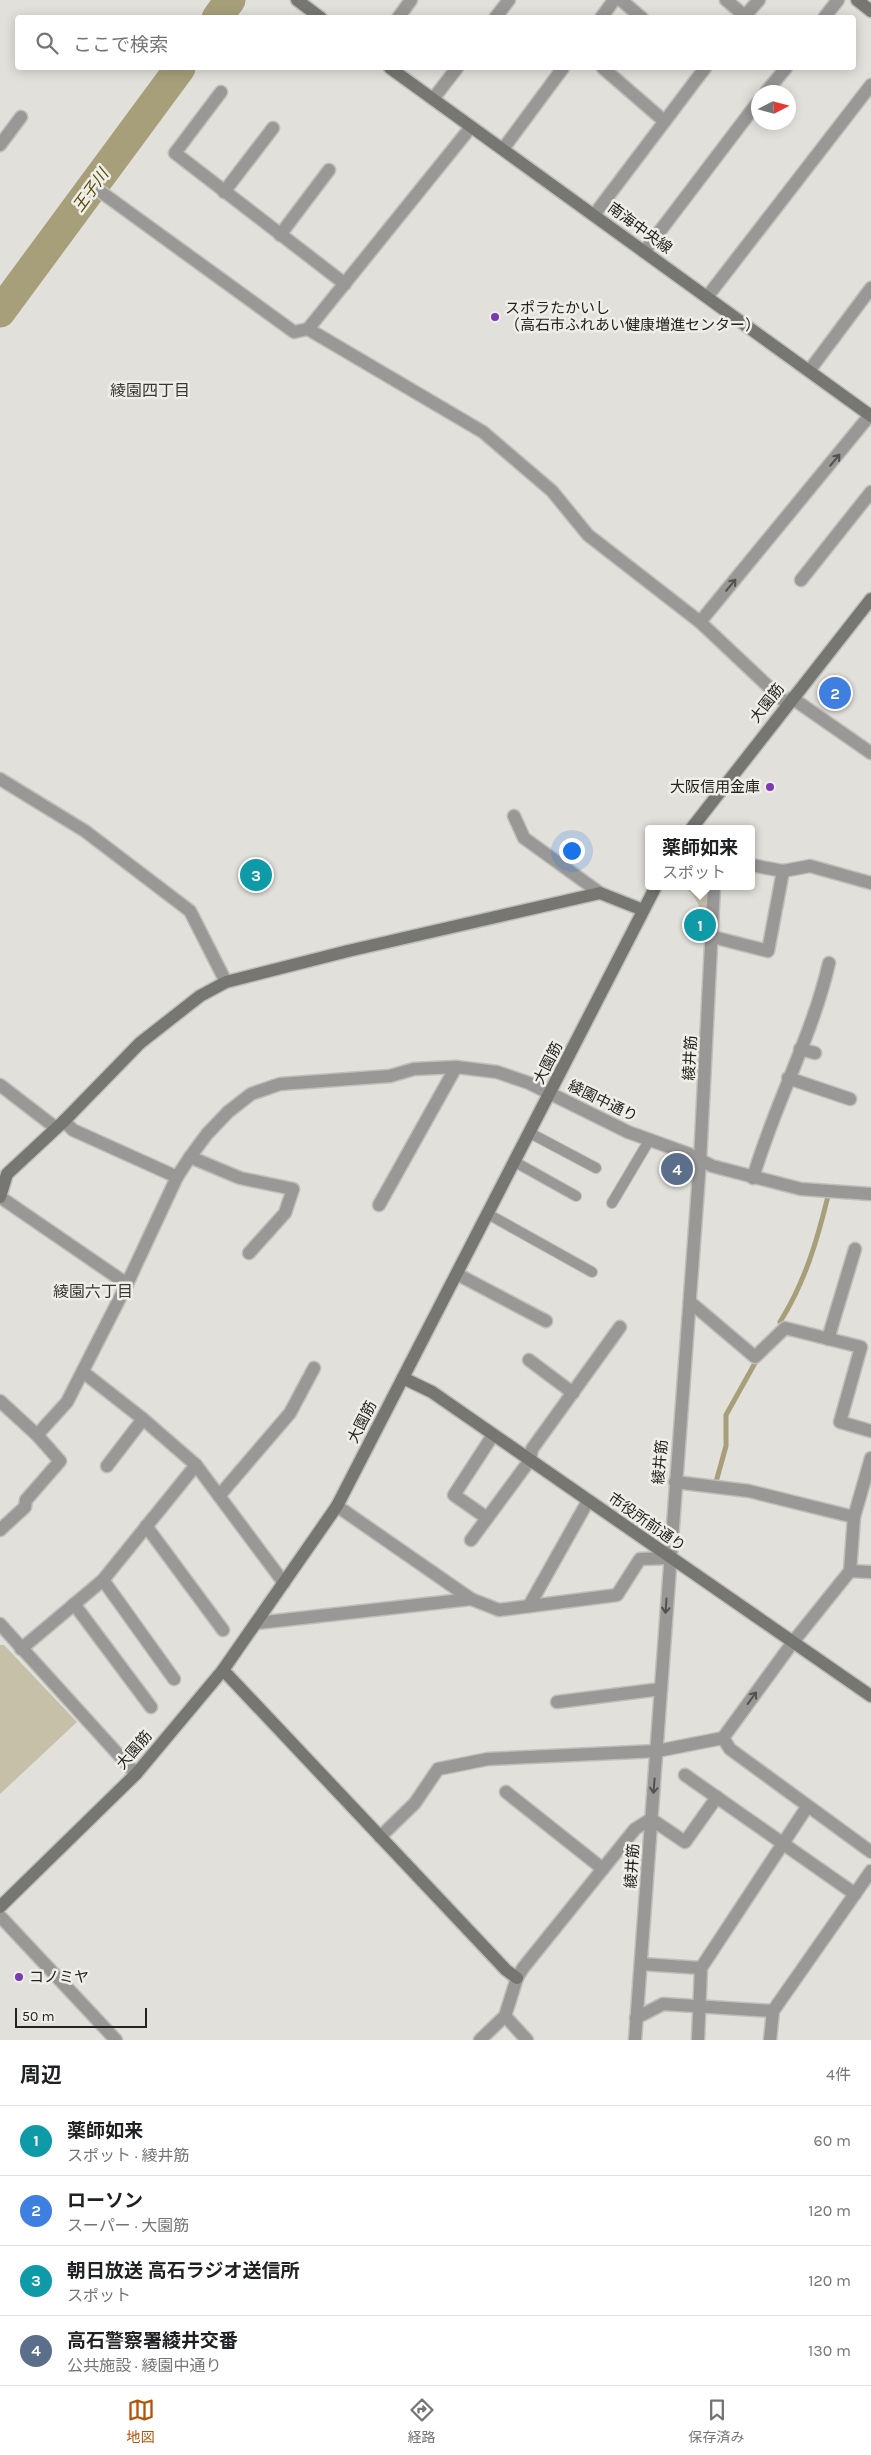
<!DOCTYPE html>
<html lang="ja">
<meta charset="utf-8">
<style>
:root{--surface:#fff;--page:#f2f2f2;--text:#202124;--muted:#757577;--line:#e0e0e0;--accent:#b45309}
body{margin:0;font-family:Karla,"Noto Sans JP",sans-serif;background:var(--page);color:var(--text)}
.compass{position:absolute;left:751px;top:85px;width:45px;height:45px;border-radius:50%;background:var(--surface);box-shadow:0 2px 12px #0003;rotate:84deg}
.scale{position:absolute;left:15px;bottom:12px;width:132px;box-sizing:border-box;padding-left:5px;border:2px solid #242321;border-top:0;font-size:14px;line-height:18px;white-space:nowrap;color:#242321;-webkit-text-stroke:4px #efeee8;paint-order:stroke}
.you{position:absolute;left:571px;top:850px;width:18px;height:18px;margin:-12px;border:4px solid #fff;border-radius:50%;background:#1a73e8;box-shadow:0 0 0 8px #1a73e833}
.badge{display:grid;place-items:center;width:32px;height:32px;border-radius:50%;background:var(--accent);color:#fff;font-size:16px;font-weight:700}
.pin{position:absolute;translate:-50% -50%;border:2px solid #fff;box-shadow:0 1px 5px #0006}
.popup{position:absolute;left:645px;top:825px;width:110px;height:65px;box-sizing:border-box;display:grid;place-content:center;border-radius:5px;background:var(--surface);filter:drop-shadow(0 1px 4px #0005);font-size:16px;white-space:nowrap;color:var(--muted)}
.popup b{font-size:19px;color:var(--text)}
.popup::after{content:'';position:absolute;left:50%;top:100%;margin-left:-10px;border:10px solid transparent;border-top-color:var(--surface)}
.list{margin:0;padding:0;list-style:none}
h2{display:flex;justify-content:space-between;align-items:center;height:65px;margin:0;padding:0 20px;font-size:21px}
h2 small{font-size:16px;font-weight:400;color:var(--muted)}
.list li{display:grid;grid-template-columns:32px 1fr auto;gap:15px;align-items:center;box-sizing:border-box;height:70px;padding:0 20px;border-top:1px solid var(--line)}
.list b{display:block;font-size:19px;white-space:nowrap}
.list p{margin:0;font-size:16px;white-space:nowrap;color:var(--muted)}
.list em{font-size:16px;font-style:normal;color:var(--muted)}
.icon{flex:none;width:28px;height:28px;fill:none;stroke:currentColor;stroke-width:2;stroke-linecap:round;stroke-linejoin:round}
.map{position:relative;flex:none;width:871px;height:2040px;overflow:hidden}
.search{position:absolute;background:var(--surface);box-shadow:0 2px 12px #0003;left:15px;right:15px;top:15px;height:55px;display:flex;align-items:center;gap:12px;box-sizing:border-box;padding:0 18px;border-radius:5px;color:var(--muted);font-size:19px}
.sheet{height:345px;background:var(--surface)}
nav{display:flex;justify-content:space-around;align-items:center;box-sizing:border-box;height:70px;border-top:1px solid var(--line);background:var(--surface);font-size:14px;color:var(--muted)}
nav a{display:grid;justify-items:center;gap:2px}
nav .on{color:var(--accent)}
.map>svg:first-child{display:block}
.green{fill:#c6c0a9}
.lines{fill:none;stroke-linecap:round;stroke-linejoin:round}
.stream{stroke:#a79f7a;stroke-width:5}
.river{stroke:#a79f7a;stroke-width:31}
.lane-casing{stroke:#c0beba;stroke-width:12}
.street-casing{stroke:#c0beba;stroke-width:15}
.secondary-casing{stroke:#c0beba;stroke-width:15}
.lane{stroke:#999896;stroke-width:10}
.street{stroke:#999896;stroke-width:12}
.secondary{stroke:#767672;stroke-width:12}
.oneway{stroke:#535250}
.poi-dot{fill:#7b3aaf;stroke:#efeee8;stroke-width:2}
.labels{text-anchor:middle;stroke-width:5;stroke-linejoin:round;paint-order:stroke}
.street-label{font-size:15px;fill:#242321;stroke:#efeee8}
.poi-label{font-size:15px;fill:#242321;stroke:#efeee8;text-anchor:start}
.water-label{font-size:16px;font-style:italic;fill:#544701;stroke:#efeee8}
.neighbourhood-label{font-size:16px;fill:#393833;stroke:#efeee8}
</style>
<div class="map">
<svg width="871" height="2040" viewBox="0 0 871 2040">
<rect width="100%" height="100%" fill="#e2e0db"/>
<g class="green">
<polygon points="685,886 706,886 708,924 695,898"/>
<polygon points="0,1645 4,1645 77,1722 0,1794"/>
</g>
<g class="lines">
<g class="stream">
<path d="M780,1322C805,1282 817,1241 828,1196"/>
<polyline points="716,1482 726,1446 726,1415 755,1363"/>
</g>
<g class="river">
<polyline points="217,18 230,0"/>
<polyline points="0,312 180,68"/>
</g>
<g class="lane-casing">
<g id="lane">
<polyline points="530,1133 596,1168"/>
<polyline points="515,1162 576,1196"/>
<polyline points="612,1203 650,1139"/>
<polyline points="488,1214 592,1272"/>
</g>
</g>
<g class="street-casing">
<g id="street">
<polyline points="621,0 642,18"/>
<polyline points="726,0 745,16"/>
<polyline points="398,18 411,0"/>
<polyline points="495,18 509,0"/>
<polyline points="601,18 614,0"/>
<polyline points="743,18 759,0"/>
<polyline points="824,18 838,0"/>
<polyline points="603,68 663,120"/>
<polyline points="221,92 175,153 345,284"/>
<polyline points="766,92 786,68"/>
<polyline points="433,99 457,68"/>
<polyline points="0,145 21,117"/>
<polyline points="503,149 563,68"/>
<polyline points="101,192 294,332 308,329 471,127"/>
<polyline points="224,192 273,128"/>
<polyline points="594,215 705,68"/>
<polyline points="280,235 329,170"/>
<polyline points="644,252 758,102"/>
<polyline points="707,297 871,85"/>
<polyline points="308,329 483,432 552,491 588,535 700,622 787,704"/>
<polyline points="809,371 871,288"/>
<polyline points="801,580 871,492"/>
<polyline points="700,622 870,415"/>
<polyline points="792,698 871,753"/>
<polyline points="0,779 85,831 190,911 226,982"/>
<polyline points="514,816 524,838 600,893"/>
<polyline points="751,865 783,871 810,866 871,883"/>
<polyline points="713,937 768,951 783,871"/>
<polyline points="800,1049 815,1053"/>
<polyline points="788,1078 850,1099"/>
<polyline points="0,1085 56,1128"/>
<polyline points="64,1121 73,1130 177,1177"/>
<polyline points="190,1157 240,1178 293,1189 285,1213 249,1253"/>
<path d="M753,1178C774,1105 812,1037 829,963"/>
<polyline points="0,1197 127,1284"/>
<polyline points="379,1205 456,1067"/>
<polyline points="457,1274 546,1321"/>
<polyline points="690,1302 755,1357 785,1328 861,1347 840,1422 871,1431"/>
<polyline points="828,1339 855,1249"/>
<polyline points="529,1360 573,1393"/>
<polyline points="83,1372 143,1419 107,1466"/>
<polyline points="0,1401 37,1435 60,1461 26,1500 25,1507 0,1530"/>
<polyline points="143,1419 196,1465 284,1583"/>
<polyline points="37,1435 67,1402 127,1284 177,1177 190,1157 207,1134 228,1112 251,1094 280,1084 390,1076 414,1069 456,1067 497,1072 529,1083 628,1132 689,1154 712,1166 801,1189 871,1194"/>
<polyline points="675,1482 749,1491 854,1517"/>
<polyline points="219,1496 290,1413 314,1368"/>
<polyline points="337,1506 471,1599 499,1610 617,1595 640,1559 670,1558"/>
<polyline points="487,1518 454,1495 493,1435"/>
<polyline points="146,1526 223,1630"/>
<polyline points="471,1540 530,1460 532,1449 620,1327"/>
<polyline points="850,1571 871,1572"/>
<polyline points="103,1580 174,1679"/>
<polyline points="74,1604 151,1707"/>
<polyline points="529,1606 588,1501"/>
<polyline points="257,1623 471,1599"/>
<polyline points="0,1624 136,1774"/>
<polyline points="21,1649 103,1580 196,1465"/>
<polyline points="557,1702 661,1689"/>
<polyline points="723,1738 730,1749 871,1852"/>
<polyline points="685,1775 855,1894"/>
<polyline points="506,1792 603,1869"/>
<polyline points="380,1837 415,1803 438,1769 488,1759 657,1751 723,1738 793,1642 850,1571 854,1517 871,1458"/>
<polyline points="0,1916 116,2040"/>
<polyline points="641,1964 701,1968"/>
<polyline points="505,2016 527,2040"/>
<polyline points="636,2018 663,2004 773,2011"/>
<polyline points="480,2040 505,2016 517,1978 523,1968 635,1829 651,1819 685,1842 717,1797"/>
<polyline points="635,2040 700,1161 714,886"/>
<polyline points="698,2040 701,1968 807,1807"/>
<polyline points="770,2040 773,2011 871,1871"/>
</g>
</g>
<g class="secondary-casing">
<g id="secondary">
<polyline points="297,0 321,18"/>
<polyline points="857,0 871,11"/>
<polyline points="390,68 871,416"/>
<polyline points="691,829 871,599"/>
<polyline points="0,1197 7,1174 64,1121 140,1043 200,996 226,982 348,951 600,893 643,910"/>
<polyline points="403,1378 432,1392 871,1696"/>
<polyline points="223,1670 506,1970 517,1978"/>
<polyline points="0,1907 136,1774 223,1670 337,1506 656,886"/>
</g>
</g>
<use href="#lane" class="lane"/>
<use href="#street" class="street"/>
<use href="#secondary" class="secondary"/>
</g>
<defs><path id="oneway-shaft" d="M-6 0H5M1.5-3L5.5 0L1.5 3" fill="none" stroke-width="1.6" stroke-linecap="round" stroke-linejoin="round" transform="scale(1.25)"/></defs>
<g class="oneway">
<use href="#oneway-shaft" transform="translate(835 460) rotate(-50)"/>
<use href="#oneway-shaft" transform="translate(731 585) rotate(-50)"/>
<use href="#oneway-shaft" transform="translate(666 1606) rotate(94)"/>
<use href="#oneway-shaft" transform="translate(752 1698) rotate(-54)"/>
<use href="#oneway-shaft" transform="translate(654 1786) rotate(95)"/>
</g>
<g class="poi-dot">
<circle cx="495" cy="317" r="5"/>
<circle cx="770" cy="787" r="5"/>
<circle cx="19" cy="1977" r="5"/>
</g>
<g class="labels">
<g class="street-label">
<text transform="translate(640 228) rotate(36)" y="5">南海中央線</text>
<text transform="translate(767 703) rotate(-52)" y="5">大園筋</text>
<text transform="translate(690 1058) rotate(-87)" y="5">綾井筋</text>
<text transform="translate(548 1063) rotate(-63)" y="5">大園筋</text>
<text transform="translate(603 1101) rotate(26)" y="5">綾園中通り</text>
<text transform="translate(362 1422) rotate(-63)" y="5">大園筋</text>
<text transform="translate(660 1462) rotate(-85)" y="5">綾井筋</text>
<text transform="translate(647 1522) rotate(35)" y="5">市役所前通り</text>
<text transform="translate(134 1750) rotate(-49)" y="5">大園筋</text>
<text transform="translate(632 1866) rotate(-86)" y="5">綾井筋</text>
</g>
<g class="poi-label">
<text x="505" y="313">スポラたかいし<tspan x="505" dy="17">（高石市ふれあい健康増進センター）</tspan></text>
<text x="760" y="792" text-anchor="end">大阪信用金庫</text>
<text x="29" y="1982">コノミヤ</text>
</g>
<g class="water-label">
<text transform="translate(90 190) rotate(-54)" y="6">王子川</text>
</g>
<g class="neighbourhood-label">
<text x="150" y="396">綾園四丁目</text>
<text x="93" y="1297">綾園六丁目</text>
</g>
</g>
</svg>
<svg class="compass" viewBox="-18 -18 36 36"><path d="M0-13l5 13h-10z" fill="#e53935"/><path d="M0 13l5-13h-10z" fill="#757577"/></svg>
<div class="scale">50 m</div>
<div class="you"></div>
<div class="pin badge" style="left:700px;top:925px;background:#0f9aa8">1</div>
<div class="popup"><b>薬師如来</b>スポット</div>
<div class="pin badge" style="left:835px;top:693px;background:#3f7fe0">2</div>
<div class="pin badge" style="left:256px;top:875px;background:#0f9aa8">3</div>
<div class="pin badge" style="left:677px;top:1169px;background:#5c6f8a">4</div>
<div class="search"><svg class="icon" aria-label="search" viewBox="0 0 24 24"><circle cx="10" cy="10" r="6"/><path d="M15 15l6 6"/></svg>ここで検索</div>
</div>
<section class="sheet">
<h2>周辺<small>4件</small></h2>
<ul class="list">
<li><span class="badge" style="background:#0f9aa8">1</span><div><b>薬師如来</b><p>スポット · 綾井筋</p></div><em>60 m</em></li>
<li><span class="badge" style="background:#3f7fe0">2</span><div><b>ローソン</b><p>スーパー · 大園筋</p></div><em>120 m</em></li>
<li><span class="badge" style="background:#0f9aa8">3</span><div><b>朝日放送 高石ラジオ送信所</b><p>スポット</p></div><em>120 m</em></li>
<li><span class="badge" style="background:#5c6f8a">4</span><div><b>高石警察署綾井交番</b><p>公共施設 · 綾園中通り</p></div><em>130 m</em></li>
</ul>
</section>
<nav>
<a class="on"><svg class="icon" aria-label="map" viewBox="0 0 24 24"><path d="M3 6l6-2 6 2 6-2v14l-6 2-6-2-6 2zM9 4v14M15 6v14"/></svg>地図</a>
<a><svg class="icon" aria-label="directions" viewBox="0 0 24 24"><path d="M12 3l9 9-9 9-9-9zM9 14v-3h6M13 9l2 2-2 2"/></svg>経路</a>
<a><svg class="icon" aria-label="saved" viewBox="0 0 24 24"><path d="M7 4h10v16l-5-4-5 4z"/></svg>保存済み</a>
</nav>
